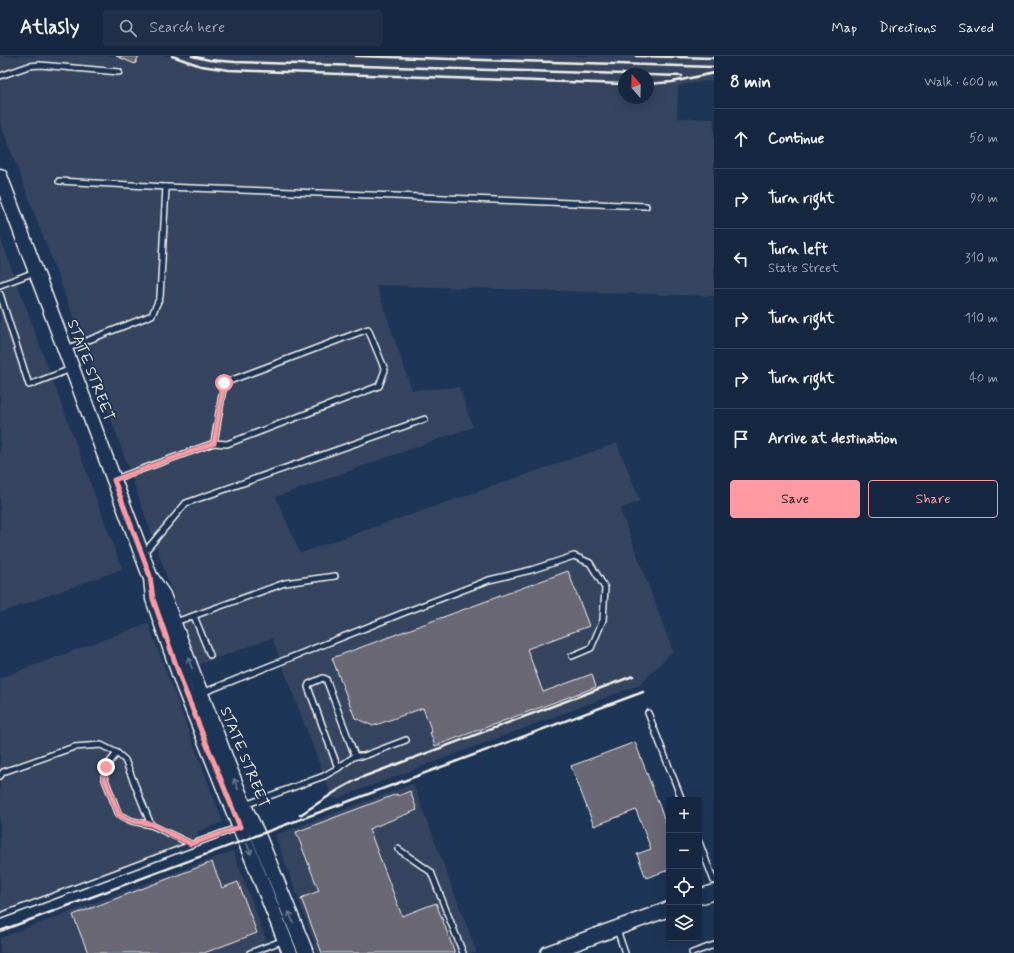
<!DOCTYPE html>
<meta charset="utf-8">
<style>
:root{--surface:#162841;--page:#1f3048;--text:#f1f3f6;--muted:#9ea6b1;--line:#35445a;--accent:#ff9aa2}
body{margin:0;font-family:Mynerve,sans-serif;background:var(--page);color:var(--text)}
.controls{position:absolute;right:12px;bottom:12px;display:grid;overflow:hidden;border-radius:4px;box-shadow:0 4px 16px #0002}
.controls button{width:36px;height:36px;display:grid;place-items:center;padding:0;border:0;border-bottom:1px solid var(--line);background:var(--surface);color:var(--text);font:20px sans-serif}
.compass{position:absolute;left:618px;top:12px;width:36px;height:36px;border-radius:50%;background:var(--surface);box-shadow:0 4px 16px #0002;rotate:340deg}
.stop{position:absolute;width:12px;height:12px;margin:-9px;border:3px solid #ff9aa2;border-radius:50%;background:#fff}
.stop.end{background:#ff9aa2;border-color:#fff;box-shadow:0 1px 4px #0008}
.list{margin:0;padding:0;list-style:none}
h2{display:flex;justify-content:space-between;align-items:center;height:52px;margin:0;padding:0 16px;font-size:17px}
h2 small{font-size:13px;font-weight:400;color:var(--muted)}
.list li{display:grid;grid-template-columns:26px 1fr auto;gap:12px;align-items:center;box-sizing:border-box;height:60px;padding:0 16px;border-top:1px solid var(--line)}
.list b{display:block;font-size:15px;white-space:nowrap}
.list p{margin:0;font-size:13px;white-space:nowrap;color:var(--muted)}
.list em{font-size:13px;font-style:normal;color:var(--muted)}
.actions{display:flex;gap:8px;padding:12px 16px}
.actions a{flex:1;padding:9px 0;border:1px solid var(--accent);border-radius:4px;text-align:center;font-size:14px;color:var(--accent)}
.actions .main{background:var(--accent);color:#111}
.icon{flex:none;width:22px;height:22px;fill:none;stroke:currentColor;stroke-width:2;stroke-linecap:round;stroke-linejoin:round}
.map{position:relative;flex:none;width:714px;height:897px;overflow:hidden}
header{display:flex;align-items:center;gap:24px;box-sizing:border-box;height:56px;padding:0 20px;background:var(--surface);border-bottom:1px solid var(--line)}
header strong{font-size:19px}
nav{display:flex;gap:22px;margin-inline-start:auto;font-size:14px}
.search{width:280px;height:36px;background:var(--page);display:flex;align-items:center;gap:10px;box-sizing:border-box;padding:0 14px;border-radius:4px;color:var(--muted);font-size:15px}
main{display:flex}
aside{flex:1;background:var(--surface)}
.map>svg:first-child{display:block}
.built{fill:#344460;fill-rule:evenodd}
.building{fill:#6b6775;stroke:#f4f1e8}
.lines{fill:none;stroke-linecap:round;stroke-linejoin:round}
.lane-casing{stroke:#f4f1e8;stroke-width:8}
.secondary-casing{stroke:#f4f1e8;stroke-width:17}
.lane{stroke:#1d3557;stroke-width:5}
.secondary{stroke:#1d3557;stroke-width:14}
.rail{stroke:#f4f1e8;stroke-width:2.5}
.oneway{stroke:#68778a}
.route{stroke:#ff9aa2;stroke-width:5}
.labels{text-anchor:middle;stroke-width:3.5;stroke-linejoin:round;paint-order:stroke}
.street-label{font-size:15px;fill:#f4f1e8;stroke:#1d3557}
</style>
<header>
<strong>Atlasly</strong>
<div class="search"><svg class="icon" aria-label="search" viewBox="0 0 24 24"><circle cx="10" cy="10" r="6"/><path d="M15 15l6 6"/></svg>Search here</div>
<nav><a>Map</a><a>Directions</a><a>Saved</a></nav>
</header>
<main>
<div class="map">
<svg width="714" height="897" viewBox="0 0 714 897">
<rect width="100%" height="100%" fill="#1d3557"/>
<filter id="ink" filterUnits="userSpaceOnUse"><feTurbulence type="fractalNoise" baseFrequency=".025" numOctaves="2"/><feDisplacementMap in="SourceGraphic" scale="8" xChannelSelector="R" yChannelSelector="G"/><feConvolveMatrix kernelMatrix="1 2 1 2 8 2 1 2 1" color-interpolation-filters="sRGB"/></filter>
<g filter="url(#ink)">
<g class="built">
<path d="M0,0H714V24L680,29L678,31L677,62L714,63V240L376,229L412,334L459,331L473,371L276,441L300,497L617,387L640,445L620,453L673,595L639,629L333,744L272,582L198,609L100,332L0,66ZM624,18H648V42H624Z"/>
<polygon points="0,181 122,513 0,557"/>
<polygon points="148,567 223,766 197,776 202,789 0,864 0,622"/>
<polygon points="413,728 477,897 318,897 275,779"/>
<polygon points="233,795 271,897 0,897 0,882"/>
</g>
<g class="building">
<polygon points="116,0 139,0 135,8"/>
<polygon points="568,515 589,570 527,593 543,636 592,618 596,631 435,690 430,676 432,676 423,652 373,670 355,662 332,602"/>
<polygon points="635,686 669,775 669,814 646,822 637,798 651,793 636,754 594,770 571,710"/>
<polygon points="410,735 417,754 369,773 402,860 436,847 455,897 322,897 301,842 319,835 296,776 397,738 398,740"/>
<polygon points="212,806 222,832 238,826 257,877 204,897 88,897 73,859"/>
</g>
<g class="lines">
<g class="lane-casing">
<g id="lane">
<polyline points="0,20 29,10 40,9 119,16"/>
<polyline points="59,125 166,131"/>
<polyline points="0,229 35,216"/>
<polyline points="0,238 29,329 71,313"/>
<polyline points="66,293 152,259 160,241 166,131 646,150"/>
<polyline points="115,423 214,387 227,388 379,330 385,314 368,273 224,327 214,387"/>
<polyline points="143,498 186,447 425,363"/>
<polyline points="193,560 285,527 335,520"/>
<polyline points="175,566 193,560 194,560 210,599"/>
<polyline points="202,637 403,557 489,524 531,514 574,500 590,507 605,532 603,564 591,592 572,600"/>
<polyline points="648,657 682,744"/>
<polyline points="117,697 106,711 104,721 119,759 132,765 151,769"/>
<polyline points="338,712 355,700"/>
<polyline points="0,720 3,716 74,691 101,689 117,697 125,704 151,769 191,788"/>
<polyline points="245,749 324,720 338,712 308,631 309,628 323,622 326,623 355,700 364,700 406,684"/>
<polyline points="699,786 714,825"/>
<polyline points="398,793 431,816 463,897"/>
<polyline points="0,860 239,771"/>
<polyline points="617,874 625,897"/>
<polyline points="250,897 284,884"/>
<polyline points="692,897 714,889"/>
</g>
</g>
<g class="secondary-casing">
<g id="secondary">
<polyline points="0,120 150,520 163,539 244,750 258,779 306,897"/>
<polyline points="151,522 153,543 184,632 290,897"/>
<polyline points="699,841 714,836"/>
<polyline points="548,897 669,853"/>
</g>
</g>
<use href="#lane" class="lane"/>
<use href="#secondary" class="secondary"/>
<g class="rail">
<polyline points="172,0 201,10 229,14 624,28"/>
<polyline points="192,0 209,4 235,6 624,18"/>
<polyline points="356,0 714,11"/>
<polyline points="636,0 714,2"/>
<polyline points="648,19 682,20"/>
<polyline points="648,28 672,26 714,17"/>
<polyline points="300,759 338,734 360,722 633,620"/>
<polyline points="0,875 643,636"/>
</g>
</g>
<defs><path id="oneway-shaft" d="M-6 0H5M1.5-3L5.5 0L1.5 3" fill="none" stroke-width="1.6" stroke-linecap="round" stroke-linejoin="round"/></defs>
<g class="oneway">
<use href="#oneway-shaft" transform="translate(190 607) rotate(-111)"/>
<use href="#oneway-shaft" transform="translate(236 728) rotate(-111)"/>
<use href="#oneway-shaft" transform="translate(249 793) rotate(68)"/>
<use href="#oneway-shaft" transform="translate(291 861) rotate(-112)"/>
</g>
</g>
<g class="lines" filter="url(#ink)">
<polyline class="route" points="106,711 104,721 119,759 132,765 151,768 191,788 240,771 184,632 153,543 150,520 114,424 214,387 224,327"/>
</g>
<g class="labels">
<g class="street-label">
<text transform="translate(91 314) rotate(69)" y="5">STATE STREET</text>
<text transform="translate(245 701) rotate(68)" y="5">STATE STREET</text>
</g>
</g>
</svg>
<div class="controls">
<button>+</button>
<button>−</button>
<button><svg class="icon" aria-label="locate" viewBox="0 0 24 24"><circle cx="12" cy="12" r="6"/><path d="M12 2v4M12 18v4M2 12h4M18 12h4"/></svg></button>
<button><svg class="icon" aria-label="layers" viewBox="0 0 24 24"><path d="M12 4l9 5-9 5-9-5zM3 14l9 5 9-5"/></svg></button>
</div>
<svg class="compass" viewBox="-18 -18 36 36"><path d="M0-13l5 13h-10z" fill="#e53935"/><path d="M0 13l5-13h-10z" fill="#9ea6b1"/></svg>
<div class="stop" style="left:224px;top:327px"></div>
<div class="stop end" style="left:106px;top:711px"></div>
</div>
<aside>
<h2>8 min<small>Walk · 600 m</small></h2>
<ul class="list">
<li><svg class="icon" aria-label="ahead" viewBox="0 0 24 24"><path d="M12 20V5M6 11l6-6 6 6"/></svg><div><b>Continue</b></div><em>50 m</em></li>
<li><svg class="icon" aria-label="right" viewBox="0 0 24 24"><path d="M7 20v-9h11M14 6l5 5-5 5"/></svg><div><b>Turn right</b></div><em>90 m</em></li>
<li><svg class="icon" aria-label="left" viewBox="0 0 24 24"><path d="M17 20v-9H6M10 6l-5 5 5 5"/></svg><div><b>Turn left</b><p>State Street</p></div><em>310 m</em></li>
<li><svg class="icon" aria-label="right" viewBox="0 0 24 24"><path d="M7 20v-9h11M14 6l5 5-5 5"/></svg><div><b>Turn right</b></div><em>110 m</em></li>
<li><svg class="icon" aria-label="right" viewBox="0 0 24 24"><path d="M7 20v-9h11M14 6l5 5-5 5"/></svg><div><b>Turn right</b></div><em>40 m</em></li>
<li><svg class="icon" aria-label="arrive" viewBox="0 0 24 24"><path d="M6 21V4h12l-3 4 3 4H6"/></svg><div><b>Arrive at destination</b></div></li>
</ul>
<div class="actions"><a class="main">Save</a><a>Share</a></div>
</aside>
</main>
